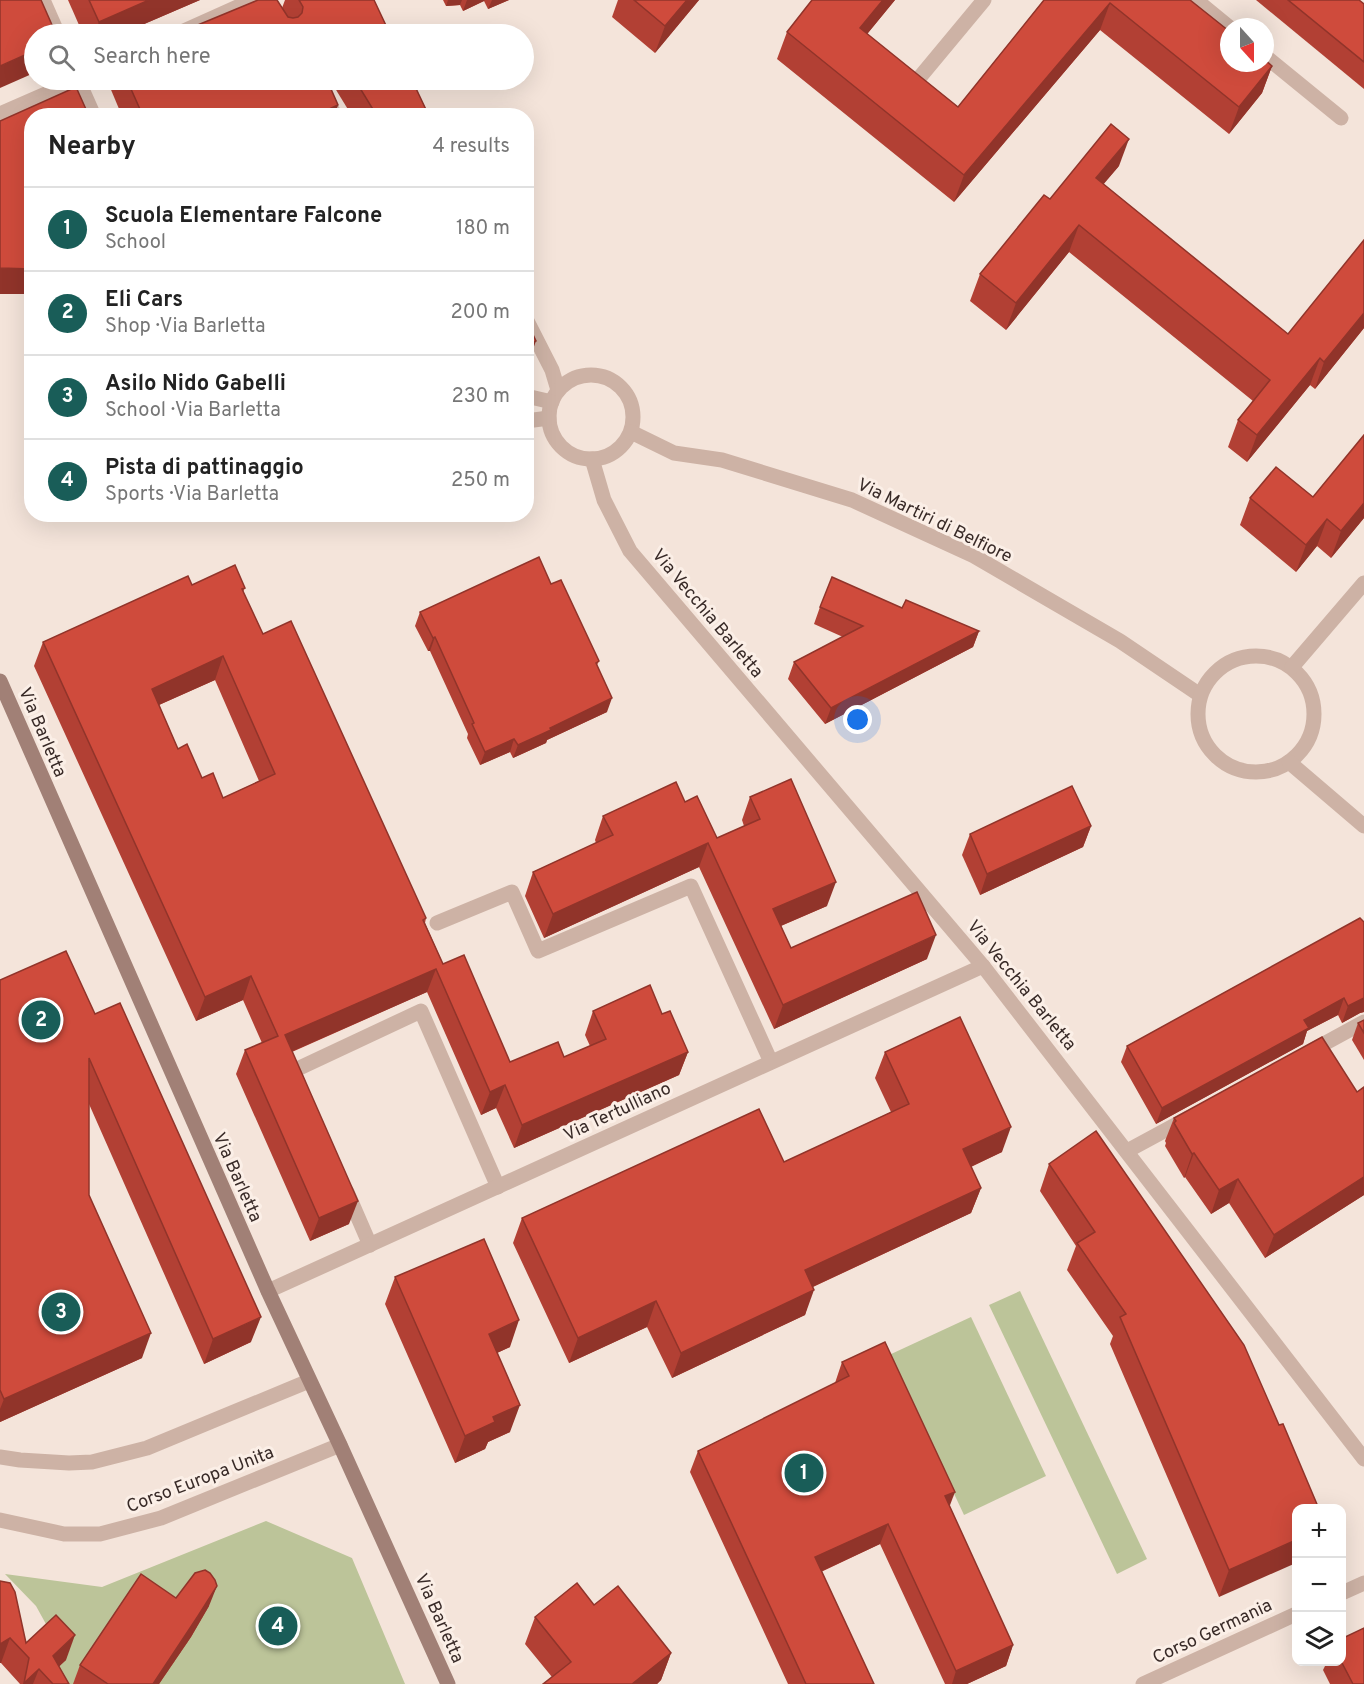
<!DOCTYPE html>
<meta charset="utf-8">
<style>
:root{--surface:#fff;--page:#f2f2f2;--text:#222;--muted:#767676;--line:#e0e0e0;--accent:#195d58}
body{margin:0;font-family:Overpass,sans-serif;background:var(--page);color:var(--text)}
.controls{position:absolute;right:18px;bottom:18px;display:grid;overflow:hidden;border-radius:12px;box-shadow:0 6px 24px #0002}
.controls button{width:54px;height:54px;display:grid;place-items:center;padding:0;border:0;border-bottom:2px solid var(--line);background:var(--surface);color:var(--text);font:30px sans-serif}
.compass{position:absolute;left:1220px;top:18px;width:54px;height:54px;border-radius:50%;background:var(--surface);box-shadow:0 6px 24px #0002;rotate:159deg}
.you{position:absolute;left:858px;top:720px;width:21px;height:21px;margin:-15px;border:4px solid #fff;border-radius:50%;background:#1a73e8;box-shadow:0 0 0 9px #1a73e833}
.badge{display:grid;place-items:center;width:39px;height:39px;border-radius:50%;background:var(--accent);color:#fff;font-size:20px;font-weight:700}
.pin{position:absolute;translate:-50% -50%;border:3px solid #fff;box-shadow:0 2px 6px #0006}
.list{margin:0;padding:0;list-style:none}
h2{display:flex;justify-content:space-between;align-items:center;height:78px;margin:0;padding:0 24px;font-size:26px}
h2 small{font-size:20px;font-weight:400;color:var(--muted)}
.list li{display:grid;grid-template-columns:39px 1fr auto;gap:18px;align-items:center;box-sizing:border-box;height:84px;padding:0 24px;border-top:2px solid var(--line)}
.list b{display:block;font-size:22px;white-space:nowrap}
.list p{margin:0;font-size:20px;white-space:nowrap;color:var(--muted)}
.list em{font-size:20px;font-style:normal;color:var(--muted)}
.icon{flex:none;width:33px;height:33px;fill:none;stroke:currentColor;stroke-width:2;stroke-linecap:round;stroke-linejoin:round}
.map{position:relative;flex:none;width:1364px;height:1684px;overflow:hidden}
.search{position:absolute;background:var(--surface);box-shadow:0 6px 24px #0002;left:24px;top:24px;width:510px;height:66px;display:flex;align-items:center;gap:15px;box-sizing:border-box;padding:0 21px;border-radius:33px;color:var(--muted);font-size:22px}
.panel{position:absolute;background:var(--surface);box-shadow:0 6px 24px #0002;left:24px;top:108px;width:510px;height:414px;border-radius:24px}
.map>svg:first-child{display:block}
.green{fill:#bcc499}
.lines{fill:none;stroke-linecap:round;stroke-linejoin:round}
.street{stroke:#cdb2a5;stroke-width:15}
.secondary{stroke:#a18076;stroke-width:15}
.wall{fill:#b24034;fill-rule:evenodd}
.shaded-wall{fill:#91342a}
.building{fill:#cf4b3c;stroke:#91342a;stroke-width:1.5;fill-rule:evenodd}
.labels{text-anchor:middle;stroke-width:6;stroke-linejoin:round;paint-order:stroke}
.street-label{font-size:18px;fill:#382a27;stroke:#fbefe7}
</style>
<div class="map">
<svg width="1364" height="1684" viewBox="0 0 1364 1684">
<rect width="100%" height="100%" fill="#f4e4da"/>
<g class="green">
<polygon points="1020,1291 1147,1559 1117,1574 989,1305"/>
<polygon points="971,1317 1046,1476 964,1515 889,1355"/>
<polygon points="266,1521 352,1558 405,1684 58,1684 57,1644 36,1606 5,1574 102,1587"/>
</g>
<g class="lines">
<g class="street">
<polyline points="43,0 58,34"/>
<polyline points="1196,0 1229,27"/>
<polyline points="177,34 253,0"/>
<polyline points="1265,56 1341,118"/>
<polyline points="920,77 984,0"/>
<polyline points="78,80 94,116"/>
<polyline points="313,80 336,116"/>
<polyline points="0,114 78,80"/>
<polyline points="526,319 552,370 558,390"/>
<circle cx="591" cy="417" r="42"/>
<polyline points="526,396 552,402"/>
<polyline points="526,421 549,418"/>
<polyline points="631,432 674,453 722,460 852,500 974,556 1120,641 1200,695"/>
<polyline points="592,459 604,500 630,551 983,966 1364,1459"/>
<circle cx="1256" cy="714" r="58"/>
<polyline points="1292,667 1364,583"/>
<polyline points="1289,762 1364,826"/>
<polyline points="437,923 512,892 538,951 691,886 771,1062"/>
<polyline points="1309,1052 1364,1022"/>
<polyline points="298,1082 293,1071 421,1011 498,1187"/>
<polyline points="1127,1151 1188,1118"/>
<polyline points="347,1192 370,1245"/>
<polyline points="268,1291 983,966"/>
<polyline points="0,1457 20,1460 69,1463 92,1462 147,1448 309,1381"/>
<polyline points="0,1520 64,1534 100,1534 161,1518 340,1445"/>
<polyline points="1342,1593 1364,1583"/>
<polyline points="1143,1684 1296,1614"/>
</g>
<polyline class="secondary" points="0,681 268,1291 340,1445 448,1684"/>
</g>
<g class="wall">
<polygon points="68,0 200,0 121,34 83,34"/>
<polygon points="285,0 374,0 390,34 176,34 282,8"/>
<polygon points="443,0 509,0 488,9 484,1 463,11 460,5 446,6"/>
<polygon points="618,0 699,0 655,53 612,17"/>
<polygon points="812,0 895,0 867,34 958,107 1044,0 1190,0 1272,66 1262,93 1229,134 1100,30 954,202 777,59 787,32"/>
<polygon points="1256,0 1359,0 1364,4 1364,89"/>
<polygon points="111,80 327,80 338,105 334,116 122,116 109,85"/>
<polygon points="330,80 412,80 429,116 352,116"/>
<polygon points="1119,166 1103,184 1288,334 1364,328 1315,389 1310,385 1247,462 1228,447 1238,420 1253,401 1069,252 1006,330 970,301 980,274 1050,199"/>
<polygon points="1313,497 1364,518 1331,558 1317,546 1296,572 1240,525 1250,498"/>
<polygon points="551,584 599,661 597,665 607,712 547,740 546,743 513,758 510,752 480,765 467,738 468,734 430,651 428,651 415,626 420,612"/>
<path d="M192,585L245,588L243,592L263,634L426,918L425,923L443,964L510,1062L564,1057L590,1046L585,1035L593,1011L662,1014L688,1052L679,1075L514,1148L496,1108L481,1115L427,992L292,1052L349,1224L310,1241L236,1074L245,1050L262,1043L243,1000L196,1021L34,666L43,642ZM215,680L259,781L223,798L202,778L178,749L159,705Z"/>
<polygon points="820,607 902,608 979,631 973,647 825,724 788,679 794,662 843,637 814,624"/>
<polygon points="750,797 827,906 781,926 791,948 927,959 774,1029 699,867 544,938 525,896 533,872 596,843 595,840 603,816 685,802 717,838 744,826 742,820"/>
<polygon points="1091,826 1083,847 980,895 962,855 970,834"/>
<polygon points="1364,922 1364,1012 1360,1013 1342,1023 1338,1015 1307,1031 1303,1044 1156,1124 1121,1062 1127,1046"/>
<polygon points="0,980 95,1014 251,1342 204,1364 89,1104 89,1195 142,1358 0,1422"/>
<polygon points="1364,1020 1364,1060 1352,1040 1358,1023"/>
<polygon points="885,1052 1002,1152 971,1167 981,1188 971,1213 813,1287 805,1315 672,1378 647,1327 569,1363 513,1243 522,1218 784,1162 891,1112 875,1078"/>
<polygon points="1364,1087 1364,1195 1265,1258 1229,1203 1211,1214 1185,1177 1184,1178 1165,1146 1166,1143 1165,1141 1174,1118 1357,1092"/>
<polygon points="1049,1164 1279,1425 1319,1509 1219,1597 1110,1344 1113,1336 1067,1270 1076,1246 1040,1191"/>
<polygon points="395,1277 510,1347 497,1353 510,1432 488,1442 485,1449 455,1463 385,1304"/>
<polygon points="842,1362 949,1506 1013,1645 1006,1666 967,1684 945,1684 880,1544 821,1572 874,1684 788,1684 690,1472 698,1451 835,1383"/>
<polygon points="0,1581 26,1643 66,1660 59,1666 69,1684 20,1684 1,1663 0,1663"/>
<polygon points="176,1598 209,1606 191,1637 159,1684 73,1684 80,1665"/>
<polygon points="594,1605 671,1653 661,1680 657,1684 543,1684 552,1677 525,1644 535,1617"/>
<polygon points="1327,1662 1341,1662 1364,1684 1330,1684 1323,1670"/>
</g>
<g class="shaded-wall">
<polygon points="149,0 200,0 121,34 94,34 99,22"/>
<polygon points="448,0 462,0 460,5 446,6"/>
<polygon points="467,0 485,0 484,1 463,11"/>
<polygon points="492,0 509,0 488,9"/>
<polygon points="687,0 699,0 655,53 665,26"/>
<polygon points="883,0 895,0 850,55 860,28"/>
<polygon points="1110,3 1100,30 954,202 964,175"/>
<polygon points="34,51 34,73 0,88 0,66"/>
<polygon points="1272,66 1262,93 1229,134 1239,107"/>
<polygon points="338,105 334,116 314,116"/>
<polygon points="1129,139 1119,166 1086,205 1096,178"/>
<polygon points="1079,225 1069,252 1006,330 1016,303"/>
<polygon points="0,268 32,269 32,294 0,294"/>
<polygon points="1364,313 1364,328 1315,389 1324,362"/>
<polygon points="536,341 527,366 526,366 526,346"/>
<polygon points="1320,358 1310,385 1247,462 1257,435"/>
<polygon points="1364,503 1364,518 1331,558 1341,531"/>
<polygon points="1327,519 1317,546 1296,572 1306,545"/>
<polygon points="979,631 973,647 825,724 831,708"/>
<polygon points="435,637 430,651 428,651 433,638"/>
<polygon points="223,656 215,680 143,712 152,689"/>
<polygon points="612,698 607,712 547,740 546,743 513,758 518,745 550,728"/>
<polygon points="514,739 510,752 480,765 485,752"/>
<polygon points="1091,826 1083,847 980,895 987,874"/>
<polygon points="708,843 699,867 544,938 553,914"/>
<polygon points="836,882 827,906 764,933 773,909"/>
<polygon points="936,935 927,959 774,1029 783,1005"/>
<polygon points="436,969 427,992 277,1058 285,1035"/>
<polygon points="251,976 243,1000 196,1021 205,997"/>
<polygon points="1344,998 1338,1015 1307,1031 1303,1044 1156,1124 1162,1108 1304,1020"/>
<polygon points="1364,998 1364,1012 1360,1013 1342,1023 1348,1006"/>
<polygon points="688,1052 679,1075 514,1148 522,1125"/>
<polygon points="505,1085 496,1108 481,1115 490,1092"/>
<polygon points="1011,1127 1002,1152 953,1175 963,1149"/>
<polygon points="1194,1153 1185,1177 1184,1178 1192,1154"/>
<polygon points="1364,1177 1364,1195 1265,1258 1274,1235"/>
<polygon points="1238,1179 1229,1203 1211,1214 1219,1190"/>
<polygon points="981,1188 971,1213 795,1295 805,1270"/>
<polygon points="358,1201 349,1224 310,1241 319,1218"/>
<polygon points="814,1290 805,1315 672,1378 681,1353"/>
<polygon points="656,1301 647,1327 569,1363 578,1338"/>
<polygon points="261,1317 251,1342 204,1364 213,1339"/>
<polygon points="519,1320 510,1347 479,1361 489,1334"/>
<polygon points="151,1333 142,1358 0,1422 0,1409 4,1399"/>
<polygon points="520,1405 510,1432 488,1442 485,1449 455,1463 465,1436 493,1417"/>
<polygon points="955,1492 947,1513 945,1496"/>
<polygon points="888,1524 880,1544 807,1578 815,1557"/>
<polygon points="1296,1540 1296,1563 1219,1597 1229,1570"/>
<polygon points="217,1586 209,1606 191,1637 159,1684 153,1684"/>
<polygon points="75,1635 66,1660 47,1678 53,1656"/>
<polygon points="10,1638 1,1663 0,1663 0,1644"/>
<polygon points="1013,1645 1006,1666 967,1684 952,1684 956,1671"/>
<polygon points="671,1653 661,1680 657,1684 632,1684"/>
<polygon points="39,1669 33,1684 24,1684 24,1683"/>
</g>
<g class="building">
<polygon points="0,0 41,0 56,34 34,34 34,51 0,66"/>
<polygon points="89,0 149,0 99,22"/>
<polygon points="258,0 277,0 288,17 293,18 298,17 302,13 303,7 299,0 374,0 390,34 176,34"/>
<polygon points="634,0 687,0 665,26"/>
<polygon points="812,0 883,0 860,28 958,107 1044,0 1190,0 1229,31 1229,63 1265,63 1265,60 1272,66 1239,107 1110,3 964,175 787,32"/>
<polygon points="1288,0 1359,0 1364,4 1364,62"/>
<polygon points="127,80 327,80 338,105 314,116 143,116"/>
<polygon points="355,80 412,80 429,116 377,116"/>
<polygon points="76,87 89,116 32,116 32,269 0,268 0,121"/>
<polygon points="1111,124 1129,139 1096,178 1288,334 1364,240 1364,313 1324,362 1320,358 1257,435 1238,420 1270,380 1079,225 1016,303 980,274 1044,195 1050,199"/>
<polygon points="526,320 536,341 526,346"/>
<polygon points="1364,435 1364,503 1341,531 1327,519 1306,545 1250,498 1276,467 1313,497"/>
<polygon points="539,557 551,584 561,580 599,661 596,663 612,698 550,728 551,730 518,745 514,739 485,752 472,724 474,723 435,637 433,638 420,612"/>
<path d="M235,565L245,588L242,589L263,634L291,621L426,918L423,920L443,964L464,955L510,1062L558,1042L564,1057L606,1039L593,1011L650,985L662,1014L670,1011L688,1052L522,1125L505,1085L490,1092L436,969L285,1035L358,1201L319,1218L245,1050L278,1036L251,976L205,997L43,642L188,576L192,585ZM223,656L275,774L223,798L213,773L202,778L187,744L178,749L152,689Z"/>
<polygon points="832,577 902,608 906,600 979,631 831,708 794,662 863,626 820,607"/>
<polygon points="791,779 836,882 773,909 791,948 917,892 936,935 783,1005 708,843 553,914 533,872 613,835 603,816 676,782 685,802 697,796 717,838 760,819 750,797"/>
<polygon points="1072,786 1091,826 987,874 970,834"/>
<polygon points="1360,918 1364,922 1364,998 1348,1006 1344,998 1304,1020 1309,1028 1162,1108 1127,1046"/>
<polygon points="66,951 95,1014 120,1003 261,1317 213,1339 89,1058 89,1195 151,1333 4,1399 0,1390 0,980"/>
<polygon points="960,1017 1011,1127 963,1149 981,1188 805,1270 814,1290 681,1353 656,1301 578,1338 522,1218 759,1109 784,1162 909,1104 885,1052"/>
<polygon points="1364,1020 1364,1033 1358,1023"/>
<polygon points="1322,1037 1357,1092 1364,1087 1364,1177 1274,1235 1238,1179 1219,1190 1194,1153 1192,1154 1174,1123 1176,1121 1174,1118"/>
<polygon points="1096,1131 1244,1345 1279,1425 1283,1424 1319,1509 1296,1509 1296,1540 1229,1570 1120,1317 1126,1314 1077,1243 1095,1232 1049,1164"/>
<polygon points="484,1239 519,1320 489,1334 520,1405 493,1417 495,1422 465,1436 395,1277"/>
<polygon points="885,1342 955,1492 945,1496 1013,1645 956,1671 888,1524 815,1557 874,1684 806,1684 698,1451 849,1376 842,1362"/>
<polygon points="205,1570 210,1573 215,1580 217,1586 198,1616 153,1684 108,1684 80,1665 141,1574 176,1598 195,1573"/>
<polygon points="0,1581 10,1583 15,1592 26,1643 56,1615 75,1635 53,1656 69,1684 53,1684 39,1669 24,1683 29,1658 10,1638 0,1644"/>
<polygon points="577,1583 594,1605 618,1586 671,1653 632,1684 543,1684 571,1662 535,1617"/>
<polygon points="1364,1628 1364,1684 1353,1684 1341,1661 1341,1639"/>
</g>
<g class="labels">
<g class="street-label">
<text transform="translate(935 520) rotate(26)" y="6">Via Martiri di Belfiore</text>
<text transform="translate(708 613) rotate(50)" y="6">Via Vecchia Barletta</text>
<text transform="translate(43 732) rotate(67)" y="6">Via Barletta</text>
<text transform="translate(1022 985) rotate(51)" y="6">Via Vecchia Barletta</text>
<text transform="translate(617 1111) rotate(-25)" y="6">Via Tertulliano</text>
<text transform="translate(238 1177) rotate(66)" y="6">Via Barletta</text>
<text transform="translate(200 1479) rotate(-21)" y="6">Corso Europa Unita</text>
<text transform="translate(440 1618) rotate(66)" y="6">Via Barletta</text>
<text transform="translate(1212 1631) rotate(-25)" y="6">Corso Germania</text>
</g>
</g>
</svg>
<div class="controls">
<button>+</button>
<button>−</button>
<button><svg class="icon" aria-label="layers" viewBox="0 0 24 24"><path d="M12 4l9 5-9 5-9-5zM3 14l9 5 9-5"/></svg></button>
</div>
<svg class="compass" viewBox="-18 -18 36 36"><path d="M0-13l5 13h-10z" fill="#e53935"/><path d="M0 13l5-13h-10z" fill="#767676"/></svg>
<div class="you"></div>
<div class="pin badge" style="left:804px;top:1473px">1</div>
<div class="pin badge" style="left:41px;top:1020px">2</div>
<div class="pin badge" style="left:61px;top:1312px">3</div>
<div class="pin badge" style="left:278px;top:1626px">4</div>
<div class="search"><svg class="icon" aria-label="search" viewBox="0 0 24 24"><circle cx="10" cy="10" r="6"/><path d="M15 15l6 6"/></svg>Search here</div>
<section class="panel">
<h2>Nearby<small>4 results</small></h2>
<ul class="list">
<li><span class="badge">1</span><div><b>Scuola Elementare Falcone</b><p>School</p></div><em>180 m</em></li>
<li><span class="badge">2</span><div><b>Eli Cars</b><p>Shop · Via Barletta</p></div><em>200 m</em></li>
<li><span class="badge">3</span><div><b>Asilo Nido Gabelli</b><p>School · Via Barletta</p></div><em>230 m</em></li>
<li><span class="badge">4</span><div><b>Pista di pattinaggio</b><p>Sports · Via Barletta</p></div><em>250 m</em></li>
</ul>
</section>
</div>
